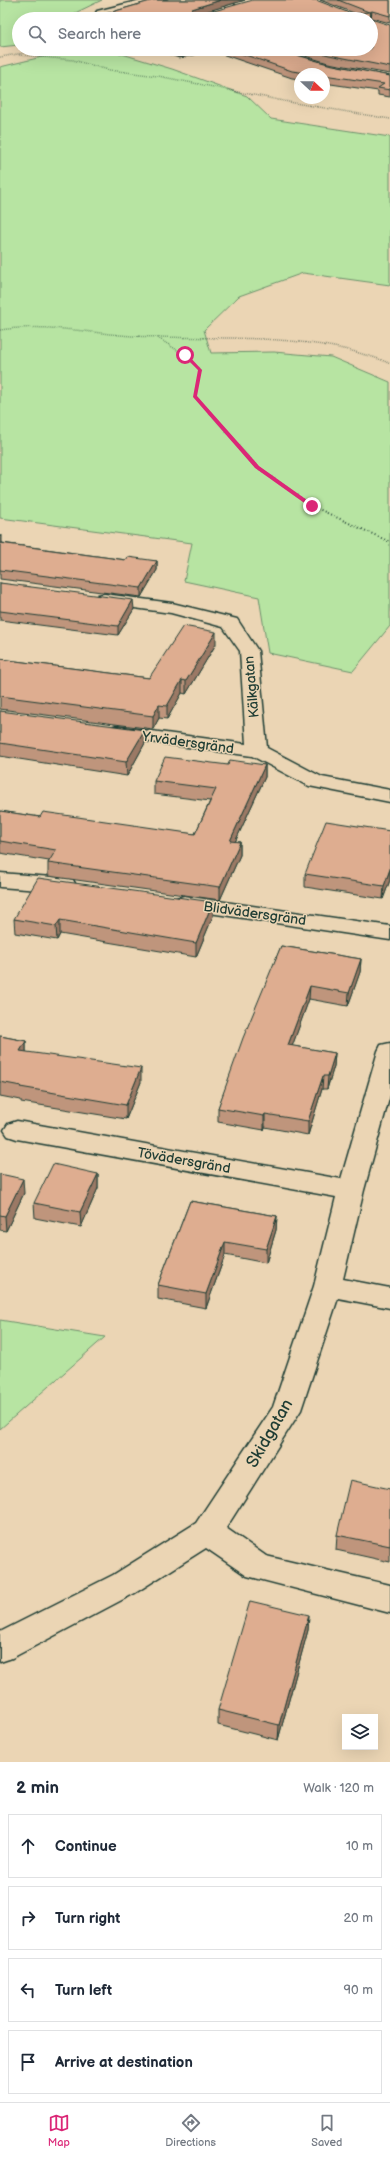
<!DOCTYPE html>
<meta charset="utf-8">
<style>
:root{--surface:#fff;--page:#f2f2f3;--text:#1f2937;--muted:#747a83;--line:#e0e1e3;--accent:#db2777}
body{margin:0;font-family:"Balsamiq Sans",sans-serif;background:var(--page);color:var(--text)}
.controls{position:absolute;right:12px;bottom:12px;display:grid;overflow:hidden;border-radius:0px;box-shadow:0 4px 16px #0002}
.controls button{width:36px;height:36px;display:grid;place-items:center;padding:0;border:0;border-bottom:1px solid var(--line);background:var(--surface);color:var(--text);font:20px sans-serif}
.compass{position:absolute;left:294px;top:68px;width:36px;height:36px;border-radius:50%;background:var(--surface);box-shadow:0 4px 16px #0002;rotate:112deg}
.stop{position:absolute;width:12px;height:12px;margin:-9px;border:3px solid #db2777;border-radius:50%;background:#fff}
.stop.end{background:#db2777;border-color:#fff;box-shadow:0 1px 4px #0008}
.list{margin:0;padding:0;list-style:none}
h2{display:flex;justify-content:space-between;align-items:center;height:52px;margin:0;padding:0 16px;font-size:17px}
h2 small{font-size:13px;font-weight:400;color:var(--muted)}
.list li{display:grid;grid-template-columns:26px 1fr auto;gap:12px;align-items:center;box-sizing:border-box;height:64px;margin:0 8px 8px;padding:0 8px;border:1px solid var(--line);border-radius:0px}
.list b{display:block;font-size:15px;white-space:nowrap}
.list em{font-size:13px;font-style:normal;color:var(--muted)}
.icon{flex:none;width:22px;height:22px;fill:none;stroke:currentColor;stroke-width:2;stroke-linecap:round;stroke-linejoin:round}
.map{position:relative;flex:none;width:390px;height:1762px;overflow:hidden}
.search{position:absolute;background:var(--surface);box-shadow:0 4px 16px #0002;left:12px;right:12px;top:12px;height:44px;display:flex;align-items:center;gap:10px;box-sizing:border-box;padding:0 14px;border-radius:22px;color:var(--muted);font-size:15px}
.sheet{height:340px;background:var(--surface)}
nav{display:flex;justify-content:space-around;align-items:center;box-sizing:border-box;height:56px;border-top:1px solid var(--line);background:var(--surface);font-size:11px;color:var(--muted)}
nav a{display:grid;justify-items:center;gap:2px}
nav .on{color:var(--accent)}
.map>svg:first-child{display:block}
.green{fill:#b7e4a2;stroke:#6b906b}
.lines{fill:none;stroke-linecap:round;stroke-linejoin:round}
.minor-casing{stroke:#1f3d34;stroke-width:3}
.path-far1{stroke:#1f3d34;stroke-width:1.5;stroke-dasharray:0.5 1.5;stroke-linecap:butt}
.path{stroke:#1f3d34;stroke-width:2;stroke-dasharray:1 2.5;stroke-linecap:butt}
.minor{fill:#ebd5b4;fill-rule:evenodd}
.wall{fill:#bf957c;stroke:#1f3d34}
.shaded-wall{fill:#9b7965;stroke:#1f3d34}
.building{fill:#dead90;stroke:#1f3d34}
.route{fill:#db2777}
.labels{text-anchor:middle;stroke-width:3;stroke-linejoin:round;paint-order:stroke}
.street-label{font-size:14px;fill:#1f3d34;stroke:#ebd5b4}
.near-street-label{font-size:17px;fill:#1f3d34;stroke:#ebd5b4}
</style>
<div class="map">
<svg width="390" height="1762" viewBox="0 0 390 1762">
<rect width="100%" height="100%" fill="#ebd5b4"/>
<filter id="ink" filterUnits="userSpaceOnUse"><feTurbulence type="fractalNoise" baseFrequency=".025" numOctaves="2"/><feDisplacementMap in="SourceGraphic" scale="8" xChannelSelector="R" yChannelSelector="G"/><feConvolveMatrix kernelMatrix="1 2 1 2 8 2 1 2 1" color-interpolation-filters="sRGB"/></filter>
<g filter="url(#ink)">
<g class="green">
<polygon points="0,0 102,0 73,14 73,19 19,19 19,45 0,47"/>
<polygon points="71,50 109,50 172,69 247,96 271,119 390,137 390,285 303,273 239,296 204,330 211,353 274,352 331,357 390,382 390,626 353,671 268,653 259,597 184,581 192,543 0,518 0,67"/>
<polygon points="0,1320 105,1337 0,1429"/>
</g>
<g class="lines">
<g class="minor-casing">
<g id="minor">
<polygon points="141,0 167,0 162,3 101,16 96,13 97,11"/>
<polygon points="213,0 226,0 240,8 235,11"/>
<polygon points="104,594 172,603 237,619 258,651 267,748 322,777 390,790 390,802 309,786 252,756 108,736 105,732 108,728 115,726 246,744 240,651 223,627 171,613 98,603 95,599 98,595"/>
<polygon points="0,873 65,878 73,880 76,885 73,890 65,892 0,887"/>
<polygon points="184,896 390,926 390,940 176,908 173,903 176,898"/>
<polygon points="390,1043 390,1095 364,1190 343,1279 390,1288 390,1308 338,1298 301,1410 226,1528 266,1556 390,1585 390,1613 247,1576 206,1548 135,1593 12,1658 0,1662 0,1632 113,1575 196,1523 273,1407 314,1286 336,1197 17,1139 8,1136 4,1130 8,1124 17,1121 341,1179 378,1051 381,1045"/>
</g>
</g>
<g class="path-far1">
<polyline points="19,55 73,60 109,70 158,76 289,102 390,119"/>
<polyline points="0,57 47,49"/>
<path d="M0,330C45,323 88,333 133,336C207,340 283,333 356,352C367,356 380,358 390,364"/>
<polyline points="158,338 185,355 200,370 195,396 251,460"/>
</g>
<polyline class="path" points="250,459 257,467 312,506 390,542"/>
<use href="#minor" class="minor"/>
</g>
<g class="wall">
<polygon points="154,0 245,0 200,13 352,14 354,13 320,0 390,0 390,23 371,18 370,19 371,19 98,19 98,16"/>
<polygon points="390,25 390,74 328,63 282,49 371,49"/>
<polygon points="154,49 276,49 328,64 390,76 390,97 378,95 378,91 324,83 324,74 300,74 300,79 292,78 213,51 179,58"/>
<polygon points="0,535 2,543 126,560 157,561 157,570 141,597 0,579"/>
<polygon points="0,583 134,609 118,635 0,620"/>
<polygon points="216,644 186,694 182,693 167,719 159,718 153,729 0,709 0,659 149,678"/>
<polygon points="0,711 145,743 127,776 0,756"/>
<polygon points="228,765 265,765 265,777 235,842 240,842 240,855 220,900 48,876 48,863 49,861 0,853 0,811 40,817 195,834 210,801 154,794 154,781"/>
<polygon points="390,831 390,880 383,899 305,887 305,874"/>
<polygon points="213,916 196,957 60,934 57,940 15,933 14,919"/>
<polygon points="281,946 361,959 360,972 348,1006 309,999 292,1046 335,1053 334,1066 327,1089 322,1089 308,1135 265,1127 264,1130 218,1122 218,1108"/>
<polygon points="0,1036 26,1041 26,1052 141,1082 126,1119 21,1102 21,1100 0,1096"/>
<polygon points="0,1174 24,1193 6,1231 0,1230"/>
<polygon points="98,1174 98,1188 81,1227 35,1218 34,1203"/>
<polygon points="190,1201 277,1216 276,1230 266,1263 225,1255 206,1308 158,1299 158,1285"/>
<polygon points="390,1489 390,1562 336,1550 337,1535"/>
<polygon points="309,1615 308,1630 278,1740 218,1725 218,1710"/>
</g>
<g class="shaded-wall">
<polygon points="221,0 245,0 192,16 190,12 192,9"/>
<polygon points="372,11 371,18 370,19 370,12"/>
<polygon points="188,49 213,49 213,51 179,58 179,51"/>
<polygon points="2,535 2,544 0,547 0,537"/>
<polygon points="157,561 157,570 141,597 141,588"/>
<polygon points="133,600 134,609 118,635 118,626"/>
<polygon points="216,632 216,644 186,694 186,681"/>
<polygon points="182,680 182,693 167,719 167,706"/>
<polygon points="159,705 159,718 153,729 153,716"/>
<polygon points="145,730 145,743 127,776 126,762"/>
<polygon points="265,765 265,777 230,853 230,841"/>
<polygon points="240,842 240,855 220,900 220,887"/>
<polygon points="390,869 390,880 383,899 384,886"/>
<polygon points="213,902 213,916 196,957 196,943"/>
<polygon points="60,920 60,934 57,940 56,926"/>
<polygon points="361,959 360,972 348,1006 349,993"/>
<polygon points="310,986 309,999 288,1058 288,1045"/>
<polygon points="26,1041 26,1055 20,1051"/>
<polygon points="335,1053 334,1066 327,1089 328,1076"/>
<polygon points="141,1068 141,1082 126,1119 126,1105"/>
<polygon points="323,1076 322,1089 308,1135 308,1121"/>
<polygon points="265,1114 265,1127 264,1130 264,1116"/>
<polygon points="98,1174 98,1188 81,1227 80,1212"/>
<polygon points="23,1179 24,1193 6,1231 5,1216"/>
<polygon points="277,1216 276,1230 266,1263 266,1249"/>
<polygon points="225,1242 225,1255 206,1308 206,1294"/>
<polygon points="309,1615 308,1630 278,1740 279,1725"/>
</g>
<g class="building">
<polygon points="154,0 221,0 192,9 190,12 207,13 253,0 316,0 352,14 369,12 338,0 390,0 390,16 372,11 370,12 371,19 108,19 98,16"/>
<polygon points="371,19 390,25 390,67 329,55 307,49 371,49"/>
<polygon points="174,49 188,49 179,51"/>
<polygon points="228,49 276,49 328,64 390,76 390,90 378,88 384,84 324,75 324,74 314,74 292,71"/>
<polygon points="0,543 126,560 128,557 157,561 141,588 0,570"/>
<polygon points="0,583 133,600 118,626 0,611"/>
<polygon points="183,626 216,632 186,681 182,680 167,706 159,705 153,716 0,696 0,659 149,678"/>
<polygon points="0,711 145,730 126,762 0,743"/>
<polygon points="165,757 228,765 230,760 265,765 230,841 240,842 220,887 48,863 56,850 0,841 0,811 40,817 43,812 195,834 216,789 154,781"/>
<polygon points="326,821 390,831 390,869 384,886 305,874"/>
<polygon points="38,878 213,902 196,943 60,920 56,926 14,919"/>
<polygon points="281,946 361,959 349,993 310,986 288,1045 335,1053 328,1076 323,1076 308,1121 265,1114 264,1116 218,1108 243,1038"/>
<polygon points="0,1036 26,1041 20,1051 141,1068 126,1105 20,1087 21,1086 0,1082"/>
<polygon points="53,1164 98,1174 80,1212 34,1203"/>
<polygon points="0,1174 23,1179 5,1216 0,1215"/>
<polygon points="190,1201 277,1216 266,1249 225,1242 206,1294 158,1285"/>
<polygon points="350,1480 390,1489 390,1546 337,1535"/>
<polygon points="250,1601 309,1615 279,1725 218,1710"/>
</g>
</g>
<polygon class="route" points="187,354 202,370 197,396 259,466 314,505 314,507 310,507 255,468 193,397 198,370 183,355"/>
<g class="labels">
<g class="street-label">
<text transform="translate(251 687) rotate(-95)" y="5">Kälkgatan</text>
<text transform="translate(188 742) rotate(8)" y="5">Yrvädersgränd</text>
<text transform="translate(255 913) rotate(8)" y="5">Blidvädersgränd</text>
<text transform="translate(184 1160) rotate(10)" y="5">Tövädersgränd</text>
</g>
<g class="near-street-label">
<text transform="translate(269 1433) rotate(-60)" y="6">Skidgatan</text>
</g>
</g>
</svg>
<div class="controls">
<button><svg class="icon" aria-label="layers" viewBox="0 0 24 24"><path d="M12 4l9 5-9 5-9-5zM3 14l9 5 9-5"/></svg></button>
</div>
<svg class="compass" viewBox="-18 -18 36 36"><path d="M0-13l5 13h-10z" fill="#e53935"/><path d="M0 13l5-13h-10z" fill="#747a83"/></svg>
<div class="stop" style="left:185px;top:355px"></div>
<div class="stop end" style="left:312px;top:506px"></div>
<div class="search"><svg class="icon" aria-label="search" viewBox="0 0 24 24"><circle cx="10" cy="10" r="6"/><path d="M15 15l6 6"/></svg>Search here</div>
</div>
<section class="sheet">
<h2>2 min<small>Walk · 120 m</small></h2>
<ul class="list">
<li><svg class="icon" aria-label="ahead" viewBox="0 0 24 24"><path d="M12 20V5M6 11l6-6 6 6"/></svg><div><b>Continue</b></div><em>10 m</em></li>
<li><svg class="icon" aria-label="right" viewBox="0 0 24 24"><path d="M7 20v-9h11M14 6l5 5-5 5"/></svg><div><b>Turn right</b></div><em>20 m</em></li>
<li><svg class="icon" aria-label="left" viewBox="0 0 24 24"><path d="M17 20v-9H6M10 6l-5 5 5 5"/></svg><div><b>Turn left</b></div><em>90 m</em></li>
<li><svg class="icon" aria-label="arrive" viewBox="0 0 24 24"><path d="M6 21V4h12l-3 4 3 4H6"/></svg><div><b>Arrive at destination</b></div></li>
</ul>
</section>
<nav>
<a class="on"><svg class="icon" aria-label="map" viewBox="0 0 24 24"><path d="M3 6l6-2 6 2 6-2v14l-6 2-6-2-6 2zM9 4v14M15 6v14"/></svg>Map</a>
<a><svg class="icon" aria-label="directions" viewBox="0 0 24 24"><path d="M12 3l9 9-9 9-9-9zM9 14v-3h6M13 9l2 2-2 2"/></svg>Directions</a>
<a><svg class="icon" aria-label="saved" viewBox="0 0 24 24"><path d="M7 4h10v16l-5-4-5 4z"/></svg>Saved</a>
</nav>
